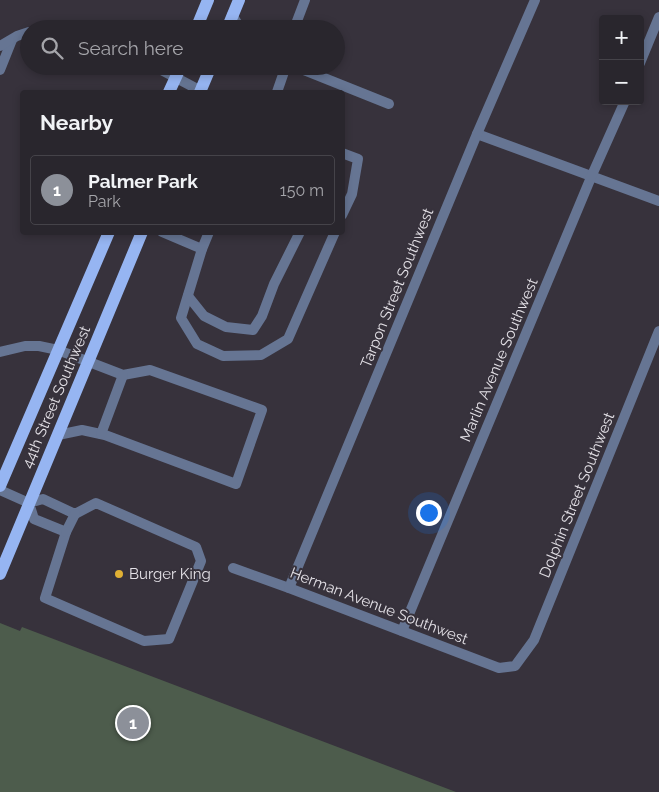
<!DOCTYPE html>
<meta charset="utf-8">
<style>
:root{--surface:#29262d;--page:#353239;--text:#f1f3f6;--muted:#a5a5aa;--line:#454349;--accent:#8c9099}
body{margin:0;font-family:Raleway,sans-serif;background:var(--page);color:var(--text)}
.controls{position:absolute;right:15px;top:15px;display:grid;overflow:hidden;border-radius:5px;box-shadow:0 2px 8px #0003}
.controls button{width:45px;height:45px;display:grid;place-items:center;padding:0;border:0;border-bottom:1px solid var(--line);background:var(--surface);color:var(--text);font:25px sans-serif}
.you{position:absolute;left:428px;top:512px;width:18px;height:18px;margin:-12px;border:4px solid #fff;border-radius:50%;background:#1a73e8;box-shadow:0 0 0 8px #1a73e833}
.badge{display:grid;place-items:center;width:32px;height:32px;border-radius:50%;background:var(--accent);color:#fff;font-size:16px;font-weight:700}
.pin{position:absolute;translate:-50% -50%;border:2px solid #fff;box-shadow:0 1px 5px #0006}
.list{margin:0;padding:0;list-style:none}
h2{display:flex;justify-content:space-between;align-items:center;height:65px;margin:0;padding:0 20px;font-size:21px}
h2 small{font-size:16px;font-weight:400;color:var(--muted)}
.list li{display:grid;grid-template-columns:32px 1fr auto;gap:15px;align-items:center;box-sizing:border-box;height:70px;margin:0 10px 10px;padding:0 10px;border:1px solid var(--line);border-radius:5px}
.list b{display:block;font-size:19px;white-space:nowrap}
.list p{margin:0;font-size:16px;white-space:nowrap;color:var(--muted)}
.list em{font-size:16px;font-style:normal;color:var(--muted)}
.icon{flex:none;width:28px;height:28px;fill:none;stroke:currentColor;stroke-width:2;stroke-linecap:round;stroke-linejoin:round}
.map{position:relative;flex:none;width:659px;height:792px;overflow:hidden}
.search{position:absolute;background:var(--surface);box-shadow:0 2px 8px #0003;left:20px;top:20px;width:325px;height:55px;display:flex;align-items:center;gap:12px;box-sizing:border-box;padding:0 18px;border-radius:28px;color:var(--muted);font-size:19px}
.panel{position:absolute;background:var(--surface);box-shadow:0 2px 8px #0003;left:20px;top:90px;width:325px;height:145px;border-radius:5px}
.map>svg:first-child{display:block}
.green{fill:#4d5c4c}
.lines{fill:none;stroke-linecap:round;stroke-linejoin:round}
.lane{stroke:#667593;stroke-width:10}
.street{stroke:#667593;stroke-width:10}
.primary{stroke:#96b5f2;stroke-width:12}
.poi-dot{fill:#e0b034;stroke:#37323c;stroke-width:2}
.labels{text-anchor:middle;stroke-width:4;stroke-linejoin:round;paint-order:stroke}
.street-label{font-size:15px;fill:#e4e1e7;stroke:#37323c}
.poi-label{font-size:15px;fill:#e4e1e7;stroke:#37323c;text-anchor:start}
</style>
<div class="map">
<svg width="659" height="792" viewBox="0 0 659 792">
<rect width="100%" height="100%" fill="#37323c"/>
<polygon class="green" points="0,623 20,631 22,627 456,792 0,792"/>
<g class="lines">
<g class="lane">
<polyline points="232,15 241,29"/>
<polyline points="295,29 297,21 305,0"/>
<polyline points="294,66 389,104"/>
<polyline points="0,70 12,40"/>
<polyline points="277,92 286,66"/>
<polyline points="342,153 358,159 352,194 342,215"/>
<polyline points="162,232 202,249"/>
<polyline points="209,232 202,249 181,318 197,344 223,356 261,355 288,339 335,232"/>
<polyline points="188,296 204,316 226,327 253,330 262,316 274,284 300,232"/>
<polyline points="0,352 25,346 39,346 58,350 123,375 150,370 262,410 236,484 105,435 82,430 58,435"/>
<polyline points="101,434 123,375"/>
<polyline points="0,490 29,503 43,499 75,514 96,503 196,547 201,561 169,639 144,641 45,598 66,532 34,519 29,503"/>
<polyline points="66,532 75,514"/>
</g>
<g class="street">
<polyline points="36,29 39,28 47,29"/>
<polyline points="0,46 17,36 29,32"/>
<polyline points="640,63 659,17"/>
<polyline points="154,66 201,91"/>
<polyline points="477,134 659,201"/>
<polyline points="233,568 289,588 499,668 515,666 534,640 659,331"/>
<polyline points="289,588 477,134 535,0"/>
<polyline points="402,631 592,175 625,101"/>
</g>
<g class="primary">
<polyline points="196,29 208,0"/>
<polyline points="227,29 239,0"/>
<polyline points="169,92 181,66"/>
<polyline points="200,92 211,66"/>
<polyline points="0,486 109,232"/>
<polyline points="0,574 142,232"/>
</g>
</g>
<circle class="poi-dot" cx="119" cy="574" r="5"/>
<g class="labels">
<g class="street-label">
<text transform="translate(397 288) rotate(-68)" y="5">Tarpon Street Southwest</text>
<text transform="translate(499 360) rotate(-67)" y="5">Marlin Avenue Southwest</text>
<text transform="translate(56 397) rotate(-67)" y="5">44th Street Southwest</text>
<text transform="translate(577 495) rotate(-68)" y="5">Dolphin Street Southwest</text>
<text transform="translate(379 606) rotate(21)" y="5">Herman Avenue Southwest</text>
</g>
<g class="poi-label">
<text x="129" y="579">Burger King</text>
</g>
</g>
</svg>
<div class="controls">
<button>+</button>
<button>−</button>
</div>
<div class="you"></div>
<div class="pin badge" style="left:133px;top:723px">1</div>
<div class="search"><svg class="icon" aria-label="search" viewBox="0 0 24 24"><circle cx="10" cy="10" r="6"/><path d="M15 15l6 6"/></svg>Search here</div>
<section class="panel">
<h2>Nearby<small></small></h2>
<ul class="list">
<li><span class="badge">1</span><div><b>Palmer Park</b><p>Park</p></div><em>150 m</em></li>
</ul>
</section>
</div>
